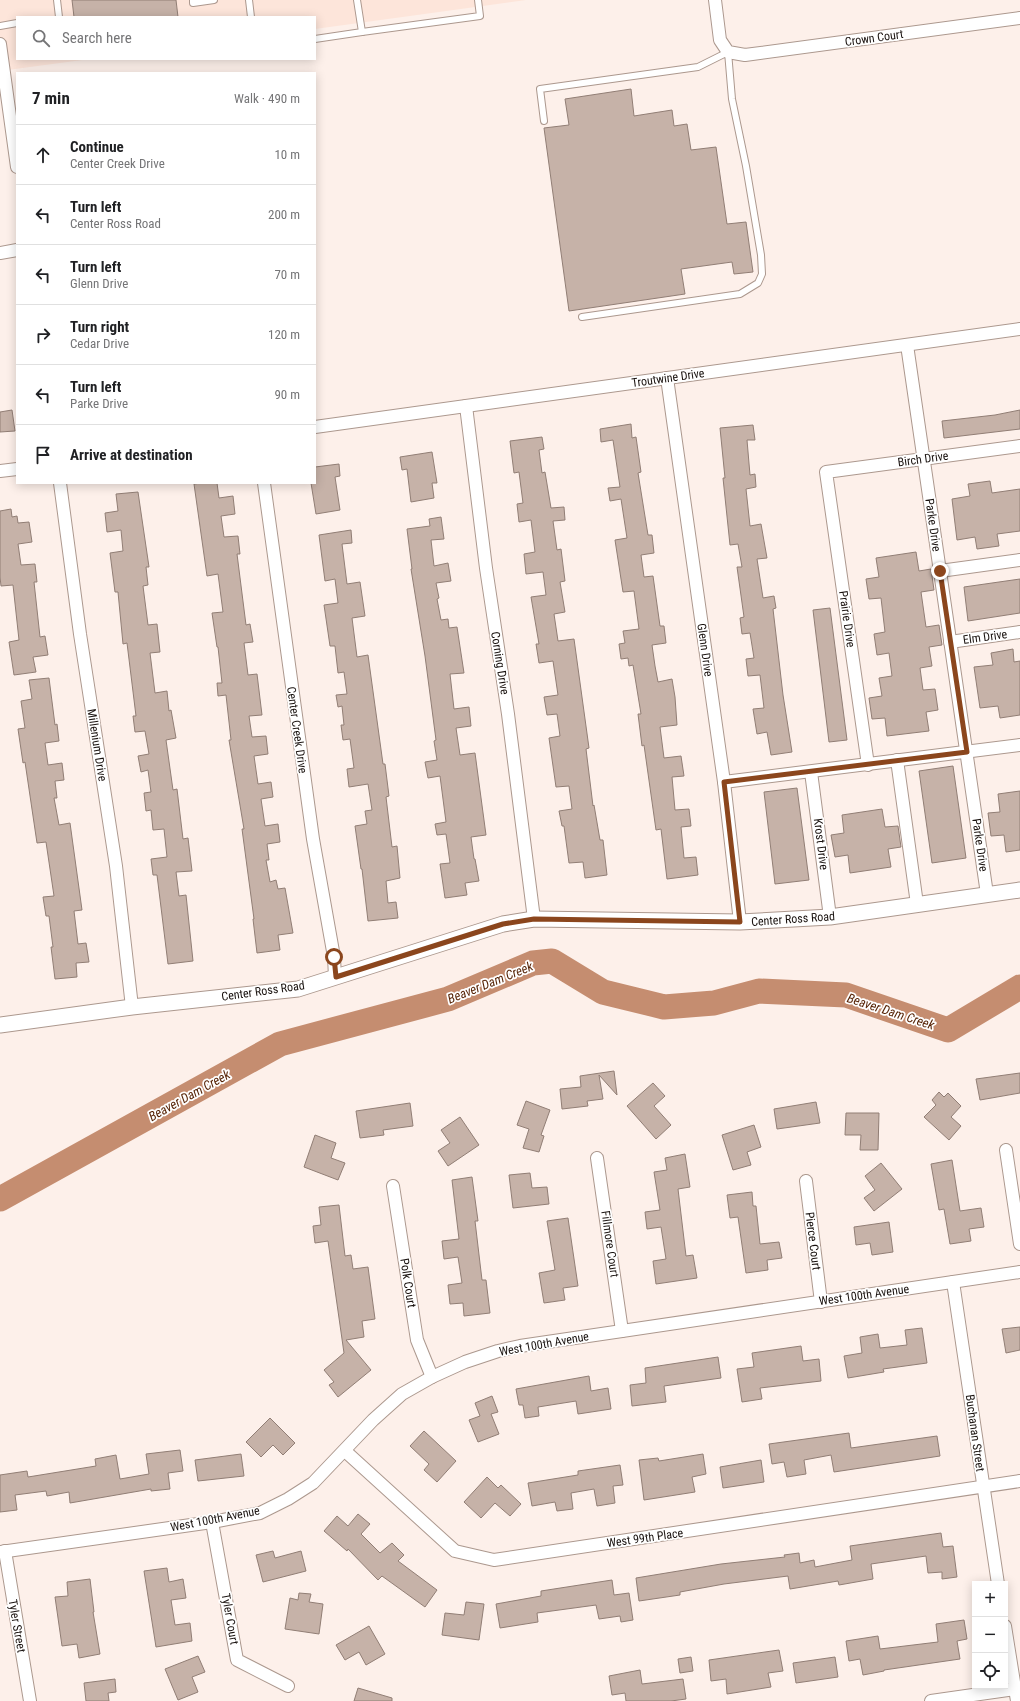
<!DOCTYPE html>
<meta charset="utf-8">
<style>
:root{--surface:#fff;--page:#f2f2f2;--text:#202124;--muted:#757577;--line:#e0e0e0}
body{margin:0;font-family:"Roboto Condensed",sans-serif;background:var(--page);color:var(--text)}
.controls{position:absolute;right:12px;bottom:12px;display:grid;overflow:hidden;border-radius:0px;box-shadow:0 2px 10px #0003}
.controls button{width:36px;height:36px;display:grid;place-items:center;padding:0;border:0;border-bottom:1px solid var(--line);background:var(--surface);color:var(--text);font:20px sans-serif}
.stop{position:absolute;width:12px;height:12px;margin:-9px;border:3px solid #8b461d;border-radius:50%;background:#fff}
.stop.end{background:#8b461d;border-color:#fff;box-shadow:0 1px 4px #0008}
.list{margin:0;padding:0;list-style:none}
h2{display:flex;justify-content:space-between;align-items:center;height:52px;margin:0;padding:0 16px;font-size:17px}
h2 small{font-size:13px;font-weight:400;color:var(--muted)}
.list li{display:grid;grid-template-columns:26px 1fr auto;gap:12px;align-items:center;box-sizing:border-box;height:60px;padding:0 16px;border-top:1px solid var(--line)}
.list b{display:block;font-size:15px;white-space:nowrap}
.list p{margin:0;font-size:13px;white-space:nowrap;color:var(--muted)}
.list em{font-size:13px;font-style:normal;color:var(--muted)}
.icon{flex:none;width:22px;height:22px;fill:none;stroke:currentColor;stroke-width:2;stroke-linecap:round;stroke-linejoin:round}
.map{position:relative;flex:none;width:1020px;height:1701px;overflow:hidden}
.search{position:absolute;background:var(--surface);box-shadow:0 2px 10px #0003;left:16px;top:16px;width:300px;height:44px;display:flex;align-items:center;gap:10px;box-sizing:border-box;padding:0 14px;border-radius:0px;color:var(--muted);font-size:15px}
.panel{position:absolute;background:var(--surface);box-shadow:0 2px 10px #0003;left:16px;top:72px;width:300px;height:412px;border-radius:0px}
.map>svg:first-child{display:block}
.built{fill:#fde5da}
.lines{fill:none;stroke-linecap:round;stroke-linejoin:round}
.river{stroke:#c58d70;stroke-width:25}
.building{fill:#c6b2a8;stroke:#917e75}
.service-casing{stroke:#ac988e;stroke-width:8}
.minor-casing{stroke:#ac988e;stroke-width:14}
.tertiary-casing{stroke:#ac988e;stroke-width:17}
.service{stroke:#fff;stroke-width:6}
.minor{stroke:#fff;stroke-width:12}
.tertiary{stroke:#fff;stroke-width:15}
.route{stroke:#8b461d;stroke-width:5}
.labels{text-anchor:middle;stroke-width:3.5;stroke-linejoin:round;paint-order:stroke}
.street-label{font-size:12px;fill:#18110e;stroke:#fff}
.water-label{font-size:13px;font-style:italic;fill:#531f00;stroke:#fff}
</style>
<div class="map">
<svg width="1020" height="1701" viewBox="0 0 1020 1701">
<rect width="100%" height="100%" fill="#fdf0ea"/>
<polygon class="built" points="0,0 526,0 315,29 315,17 17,17 17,59 90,59 0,71"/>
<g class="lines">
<polyline class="river" points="0,1199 280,1044 448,999 533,963 552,961 603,992 664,1007 714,1003 759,991 846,995 948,1030 1020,987"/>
</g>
<g class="building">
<polygon points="72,0 176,0 178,17 74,17"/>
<polygon points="631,89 634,116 672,110 674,126 687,124 691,150 716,147 727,224 746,222 753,272 734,274 732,262 681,269 685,294 569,311 544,128 569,125 565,99"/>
<polygon points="12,410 15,431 0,432 0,412"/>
<polygon points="1020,410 1020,429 944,438 942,421 995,415"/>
<polygon points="631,424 632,438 636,437 641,472 638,473 648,535 652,535 654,553 641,555 644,577 653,576 660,626 664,626 666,643 652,645 655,666 658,682 672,679 675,697 677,725 660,727 664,758 681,756 684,776 672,777 675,810 689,809 691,826 681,827 684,858 696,857 698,875 667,879 661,829 656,830 644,745 642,746 638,714 641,714 633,665 629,666 628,658 621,659 619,644 625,643 623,631 639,629 634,591 623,592 615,540 627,538 621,499 610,501 608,488 620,487 613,440 601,442 600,429"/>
<polygon points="753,425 755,440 747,440 750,475 755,474 756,487 746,489 750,526 761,524 767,558 757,559 763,598 774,596 776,608 773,609 783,695 792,752 771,755 767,732 757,734 753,709 764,708 760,675 748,676 746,659 754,658 750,633 742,634 740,618 744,617 737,567 742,567 738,544 730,545 723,478 725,478 720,428"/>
<polygon points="542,437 544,449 539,450 542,473 545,472 551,508 564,507 565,520 553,521 557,550 561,549 565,581 560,582 565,612 554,614 558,641 574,639 589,748 586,749 593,806 594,805 600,840 603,840 607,875 585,878 583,862 569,863 564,826 562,826 559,811 572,809 569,786 556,787 549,738 560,736 557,714 547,715 544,697 558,695 553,661 539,663 536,644 539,644 531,597 546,595 543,572 526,574 524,554 535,552 531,520 519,522 517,504 523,503 519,472 514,473 510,441"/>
<polygon points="432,452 437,483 432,483 434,498 411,502 407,469 402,470 400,457"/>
<polygon points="339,464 340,476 335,477 340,510 316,514 311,483 315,483 315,467"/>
<polygon points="990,481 992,493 1020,489 1020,531 997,534 999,546 977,549 975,537 957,540 952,499 970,496 968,484"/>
<polygon points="201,483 217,483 219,498 233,496 235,514 221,516 224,537 238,536 240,554 237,554 246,625 250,624 253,642 244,643 248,675 257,674 262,715 249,716 252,737 266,736 268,754 254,756 258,784 271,782 273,797 261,799 265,826 278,824 280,842 267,844 269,860 266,860 270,882 276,880 278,889 285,888 293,933 278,935 280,950 257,953 253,919 254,919 242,829 244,829 229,740 231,740 226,695 218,696 217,683 222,683 218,647 217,647 212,613 223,612 218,574 207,576 194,484"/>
<polygon points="138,492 149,567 146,567 148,585 143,586 148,625 157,624 160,652 150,653 155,693 167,691 169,711 171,710 176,738 166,740 173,790 177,789 183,839 188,838 192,871 176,872 179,896 186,895 193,961 168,964 157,875 153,875 151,859 167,857 164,829 153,830 151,810 146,811 144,793 151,792 148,770 141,772 138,756 149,754 145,731 135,732 133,716 136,716 127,643 123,644 118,592 115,592 110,553 123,551 121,530 107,532 105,513 118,511 116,494"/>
<polygon points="11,509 12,517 17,516 18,523 29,522 32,542 18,544 21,565 35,564 37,582 34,582 40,637 45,636 48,655 33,657 36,672 14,675 9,642 19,640 13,585 1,586 0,577 0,511"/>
<polygon points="441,517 444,539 431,540 434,566 448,563 451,581 436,583 439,598 437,599 441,620 448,619 449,628 457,627 464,673 450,674 454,709 469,707 471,726 456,728 460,755 475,753 486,835 471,837 474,859 475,859 479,881 465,883 467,895 445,898 440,864 450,863 446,834 437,835 435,824 446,822 440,776 428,778 425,762 437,760 434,741 436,740 425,656 411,569 412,569 407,529 430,526 429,519"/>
<polygon points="351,530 352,543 342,544 347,584 360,582 365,616 352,618 357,657 368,655 383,764 385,764 389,796 386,797 392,847 397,846 400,878 386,881 388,903 396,902 398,918 368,921 362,869 361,869 355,826 367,824 365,811 372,810 368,784 349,787 347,769 354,768 350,739 343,740 341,725 344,725 342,706 338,707 336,695 347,694 344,672 338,673 335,646 330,646 324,605 338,603 335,579 325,581 319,535"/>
<polygon points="916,552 919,571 931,569 934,590 921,592 926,627 939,625 942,645 929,647 932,666 920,668 923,690 935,689 938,710 926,712 929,731 887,736 885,718 872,719 869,698 882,696 879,678 892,676 889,653 877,655 874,634 885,632 881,598 869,599 866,579 879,577 876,558"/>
<polygon points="1020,579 1020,613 968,621 964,587"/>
<polygon points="830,608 847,740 829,742 813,610"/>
<polygon points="1013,649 1014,662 1020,661 1020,715 1000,718 998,706 980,708 974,667 993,665 991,653"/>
<polygon points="49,678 55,725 57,724 59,741 45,743 48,765 62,763 64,780 55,781 57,798 54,798 59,825 70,823 82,910 74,911 78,944 86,943 89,962 76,963 77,977 55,979 51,947 53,947 49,916 46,916 43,897 54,896 46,842 37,843 25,762 23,763 18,729 25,728 21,701 32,699 29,680"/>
<polygon points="953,766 966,858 932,863 919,771"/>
<polygon points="797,788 809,880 775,884 764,792"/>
<polygon points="1020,791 1020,850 1006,852 1004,835 991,836 988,813 1000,812 998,794"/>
<polygon points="882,809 885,827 898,826 901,847 888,849 891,867 850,873 848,855 835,857 831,835 844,833 842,815"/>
<polygon points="614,1071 617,1095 599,1075 603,1099 587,1101 588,1106 562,1109 560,1089 581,1087 580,1076"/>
<polygon points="1020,1073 1020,1093 980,1100 976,1079"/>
<polygon points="653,1083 665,1096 654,1106 671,1125 656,1139 627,1106"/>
<polygon points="939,1092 944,1097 948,1093 961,1106 951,1117 961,1126 949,1140 924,1117 936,1105 932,1100"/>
<polygon points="526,1101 550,1110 541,1135 544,1136 539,1152 523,1148 529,1129 517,1125"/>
<polygon points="816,1102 820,1123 777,1129 774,1109"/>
<polygon points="410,1103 413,1126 383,1130 384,1135 360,1138 356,1111"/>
<polygon points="846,1113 879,1113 878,1150 860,1150 861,1135 845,1135"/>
<polygon points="460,1117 479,1145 448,1166 438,1151 450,1143 441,1130"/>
<polygon points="754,1125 761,1147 747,1152 751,1165 733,1170 722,1135"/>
<polygon points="315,1135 336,1143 331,1158 345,1163 338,1180 304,1167"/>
<polygon points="685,1154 690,1187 678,1189 686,1256 693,1255 697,1278 656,1284 653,1261 666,1259 661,1227 647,1229 645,1212 660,1210 654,1172 667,1170 665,1158"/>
<polygon points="952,1160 960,1211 981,1208 984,1227 969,1229 971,1241 950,1244 944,1209 939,1210 931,1164"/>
<polygon points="881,1163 902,1189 874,1211 864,1198 875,1190 865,1176"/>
<polygon points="530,1173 532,1188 547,1187 549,1204 513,1208 509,1175"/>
<polygon points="472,1177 478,1221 475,1221 482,1280 486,1280 490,1313 464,1316 463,1303 450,1304 448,1285 462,1283 458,1257 444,1259 442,1241 459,1239 452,1180"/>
<polygon points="752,1192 753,1206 756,1206 760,1244 779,1242 782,1258 767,1260 768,1270 746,1273 738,1217 730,1218 727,1195"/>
<polygon points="339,1205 345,1256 351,1255 353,1269 368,1267 375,1319 362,1321 364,1337 346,1340 371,1370 338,1397 329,1385 334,1382 324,1370 344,1353 328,1241 315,1243 313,1226 321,1225 319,1207"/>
<polygon points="568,1218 578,1286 563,1288 565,1300 544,1303 539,1273 555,1270 547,1221"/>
<polygon points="889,1222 893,1252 872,1255 870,1243 856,1245 854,1227"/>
<polygon points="1020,1327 1020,1350 1006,1353 1002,1329"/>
<polygon points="922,1328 927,1363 883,1369 884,1372 848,1378 844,1356 862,1353 860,1337 878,1334 880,1348 907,1345 905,1330"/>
<polygon points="801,1346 803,1361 819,1359 821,1381 760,1388 762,1399 742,1402 737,1369 754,1367 752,1353"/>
<polygon points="718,1357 721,1378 664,1386 666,1402 632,1406 630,1385 646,1383 645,1368"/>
<polygon points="589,1376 591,1391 608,1388 611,1409 578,1414 576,1401 538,1407 539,1416 525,1418 523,1405 519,1405 516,1389"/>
<polygon points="492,1396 498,1412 491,1414 499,1434 478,1442 469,1420 480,1416 475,1403"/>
<polygon points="270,1418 295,1443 283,1455 273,1445 261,1457 246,1442"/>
<polygon points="424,1431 456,1461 437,1482 424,1470 429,1464 410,1446"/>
<polygon points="849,1433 851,1448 937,1436 940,1456 834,1472 831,1455 804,1460 806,1474 787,1477 784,1462 772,1464 769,1444"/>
<polygon points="180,1450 183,1471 168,1473 170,1489 151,1491 151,1489 70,1503 69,1492 47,1496 46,1491 15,1495 17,1510 0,1512 0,1475 27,1471 28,1477 96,1466 95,1459 116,1455 120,1479 149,1474 146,1454"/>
<polygon points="241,1454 244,1476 198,1481 195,1460"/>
<polygon points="703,1454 706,1474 692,1477 695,1492 644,1500 639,1460 658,1458 659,1461"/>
<polygon points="761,1460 764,1482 723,1488 720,1467"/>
<polygon points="620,1465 623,1485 613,1486 615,1503 597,1506 594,1489 571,1493 573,1509 557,1511 555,1502 532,1506 528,1483 578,1475 578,1471"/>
<polygon points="487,1477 498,1488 501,1485 521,1504 510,1516 495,1503 481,1518 464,1502"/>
<polygon points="358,1514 370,1524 361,1534 380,1553 392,1543 404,1555 398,1561 437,1590 425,1607 382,1576 378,1580 348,1549 347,1551 324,1531 337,1516 348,1526"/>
<polygon points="941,1533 943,1547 953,1546 957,1577 942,1579 942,1572 928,1573 926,1556 871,1564 873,1579 839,1585 838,1581 790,1589 788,1576 724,1584 680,1592 680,1595 639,1601 636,1578 721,1564 785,1557 784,1555 799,1553 800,1563 814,1560 815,1567 852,1560 850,1546"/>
<polygon points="273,1551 275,1558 301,1551 306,1571 263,1582 256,1555"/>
<polygon points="167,1568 169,1582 183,1579 186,1598 171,1600 175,1625 190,1623 192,1641 156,1647 144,1571"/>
<polygon points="90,1579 94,1612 93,1612 100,1654 79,1658 77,1644 62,1646 55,1597 68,1596 67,1582"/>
<polygon points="612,1580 614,1595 629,1593 633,1620 621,1622 620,1616 599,1619 596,1605 537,1613 538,1622 500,1628 496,1604 541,1596 541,1591"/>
<polygon points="299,1593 311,1594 309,1602 323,1604 319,1634 285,1629 290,1598 298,1600"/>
<polygon points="466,1602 484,1604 479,1640 442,1635 445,1613 464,1615"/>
<polygon points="964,1620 967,1639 957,1641 960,1659 884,1670 884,1671 863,1675 860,1659 849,1661 846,1641 878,1636 880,1649 938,1642 936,1624"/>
<polygon points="369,1626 385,1654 366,1665 359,1652 345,1660 336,1645"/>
<polygon points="779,1650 783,1671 768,1673 771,1687 727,1694 726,1679 711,1681 709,1660"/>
<polygon points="198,1656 205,1672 192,1677 198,1692 178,1700 165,1669"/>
<polygon points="691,1657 693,1671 680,1673 678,1659"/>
<polygon points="835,1657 838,1677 796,1683 793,1663"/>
<polygon points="640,1670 642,1684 683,1679 686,1699 671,1701 626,1701 625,1693 612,1695 609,1676"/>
<polygon points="115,1679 116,1692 108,1693 109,1701 86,1701 84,1683"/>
<polygon points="358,1688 392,1698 392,1701 354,1701"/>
</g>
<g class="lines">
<g class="service-casing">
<g id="service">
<polyline points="57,0 59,17"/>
<polyline points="193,0 193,3 214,0"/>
<polyline points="249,0 251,17"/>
<polyline points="0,26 17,23"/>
<polyline points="362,32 480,16 478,0"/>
<polyline points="315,39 362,32 357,0"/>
<polyline points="544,121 540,89 698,67 728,52 732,99 746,166 761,255 762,274 758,283 740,294 582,317"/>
</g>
</g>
<g class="minor-casing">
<g id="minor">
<polyline points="715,0 720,40 728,52 745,55 1020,18"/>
<polyline points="0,44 17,167"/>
<polyline points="0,253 17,250"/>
<polyline points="907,345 987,894"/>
<polyline points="667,378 724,782 740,922"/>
<polyline points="466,406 486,568 508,714 534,919"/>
<polyline points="315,427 1020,329"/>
<polyline points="0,471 17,469"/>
<polyline points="60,483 80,634 116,866 132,1007"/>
<polyline points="264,483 313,839 334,957 335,977"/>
<polyline points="940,571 1020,560"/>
<polyline points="950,642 1020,632"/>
<polyline points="897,760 917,904"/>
<polyline points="868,765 826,472 1020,446"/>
<polyline points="811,772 830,917"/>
<polyline points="724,782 1020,745"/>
<polyline points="1006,1150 1020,1244"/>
<polyline points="597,1158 622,1331"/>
<polyline points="806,1181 821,1302"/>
<polyline points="393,1186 417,1340 432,1377"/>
<polyline points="953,1282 998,1584"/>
<polyline points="345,1451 455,1551 494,1560 1020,1481"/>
<polyline points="212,1522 237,1660 288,1686"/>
<polyline points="5,1551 30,1701"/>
<polyline points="0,1552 212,1522 260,1513 288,1499 313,1483 373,1420 402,1394 432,1377 465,1362 498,1351 520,1346 622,1331 1020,1272"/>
<polyline points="1005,1626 1017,1701"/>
<polyline points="931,1701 1015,1689"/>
</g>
</g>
<g class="tertiary-casing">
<polyline id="tertiary" points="0,1025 132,1007 298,989 503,924 534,919 740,922 830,917 1020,890"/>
</g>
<use href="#service" class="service"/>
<use href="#minor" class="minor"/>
<use href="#tertiary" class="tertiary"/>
</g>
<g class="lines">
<polyline class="route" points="334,957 336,977 503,924 534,919 740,922 724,782 967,752 940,571"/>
</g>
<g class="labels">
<g class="street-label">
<text transform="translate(874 38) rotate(-8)" y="4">Crown Court</text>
<text transform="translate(668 378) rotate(-8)" y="4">Troutwine Drive</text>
<text transform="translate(923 459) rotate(-8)" y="4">Birch Drive</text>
<text transform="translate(933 525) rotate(82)" y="4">Parke Drive</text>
<text transform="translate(847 619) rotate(82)" y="4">Prairie Drive</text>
<text transform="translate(985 637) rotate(-8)" y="4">Elm Drive</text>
<text transform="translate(705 650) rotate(82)" y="4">Glenn Drive</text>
<text transform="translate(500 663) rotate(81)" y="4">Corning Drive</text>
<text transform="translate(297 730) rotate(82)" y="4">Center Creek Drive</text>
<text transform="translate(97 745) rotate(81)" y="4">Millenium Drive</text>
<text transform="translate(821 844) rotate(83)" y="4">Krost Drive</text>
<text transform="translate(980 845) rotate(82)" y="4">Parke Drive</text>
<text transform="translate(793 919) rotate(-4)" y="4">Center Ross Road</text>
<text transform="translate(263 991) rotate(-8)" y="4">Center Ross Road</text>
<text transform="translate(813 1241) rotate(83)" y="4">Pierce Court</text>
<text transform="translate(610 1244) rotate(82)" y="4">Fillmore Court</text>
<text transform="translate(408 1283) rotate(81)" y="4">Polk Court</text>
<text transform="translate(864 1295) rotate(-8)" y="4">West 100th Avenue</text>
<text transform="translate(544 1344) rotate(-10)" y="4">West 100th Avenue</text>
<text transform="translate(975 1433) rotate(82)" y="4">Buchanan Street</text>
<text transform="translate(215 1519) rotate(-11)" y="4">West 100th Avenue</text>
<text transform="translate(645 1538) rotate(-8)" y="4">West 99th Place</text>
<text transform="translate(230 1619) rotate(80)" y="4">Tyler Court</text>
<text transform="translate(17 1626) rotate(80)" y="4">Tyler Street</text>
</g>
<g class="water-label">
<text transform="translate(490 982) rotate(-22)" y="5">Beaver Dam Creek</text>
<text transform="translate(891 1011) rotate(18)" y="5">Beaver Dam Creek</text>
<text transform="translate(189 1095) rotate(-29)" y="5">Beaver Dam Creek</text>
</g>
</g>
</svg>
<div class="controls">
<button>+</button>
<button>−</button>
<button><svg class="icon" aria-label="locate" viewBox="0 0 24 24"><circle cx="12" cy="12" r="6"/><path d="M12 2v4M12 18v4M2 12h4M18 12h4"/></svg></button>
</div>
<div class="stop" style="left:334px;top:957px"></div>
<div class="stop end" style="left:940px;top:571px"></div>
<div class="search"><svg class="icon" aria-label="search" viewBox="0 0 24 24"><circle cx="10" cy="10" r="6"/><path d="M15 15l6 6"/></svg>Search here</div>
<section class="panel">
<h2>7 min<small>Walk · 490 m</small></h2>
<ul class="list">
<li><svg class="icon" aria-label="ahead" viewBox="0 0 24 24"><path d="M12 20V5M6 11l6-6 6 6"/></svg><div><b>Continue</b><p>Center Creek Drive</p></div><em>10 m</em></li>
<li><svg class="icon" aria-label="left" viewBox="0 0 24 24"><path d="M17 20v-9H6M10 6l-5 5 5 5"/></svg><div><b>Turn left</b><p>Center Ross Road</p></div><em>200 m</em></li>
<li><svg class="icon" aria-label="left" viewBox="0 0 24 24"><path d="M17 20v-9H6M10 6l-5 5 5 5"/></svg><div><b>Turn left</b><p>Glenn Drive</p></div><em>70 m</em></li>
<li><svg class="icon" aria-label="right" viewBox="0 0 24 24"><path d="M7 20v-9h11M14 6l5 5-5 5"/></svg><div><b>Turn right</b><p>Cedar Drive</p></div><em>120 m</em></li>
<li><svg class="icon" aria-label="left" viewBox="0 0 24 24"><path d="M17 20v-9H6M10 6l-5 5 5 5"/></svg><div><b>Turn left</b><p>Parke Drive</p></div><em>90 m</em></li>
<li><svg class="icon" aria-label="arrive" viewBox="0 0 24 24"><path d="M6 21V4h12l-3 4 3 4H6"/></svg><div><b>Arrive at destination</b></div></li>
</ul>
</section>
</div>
